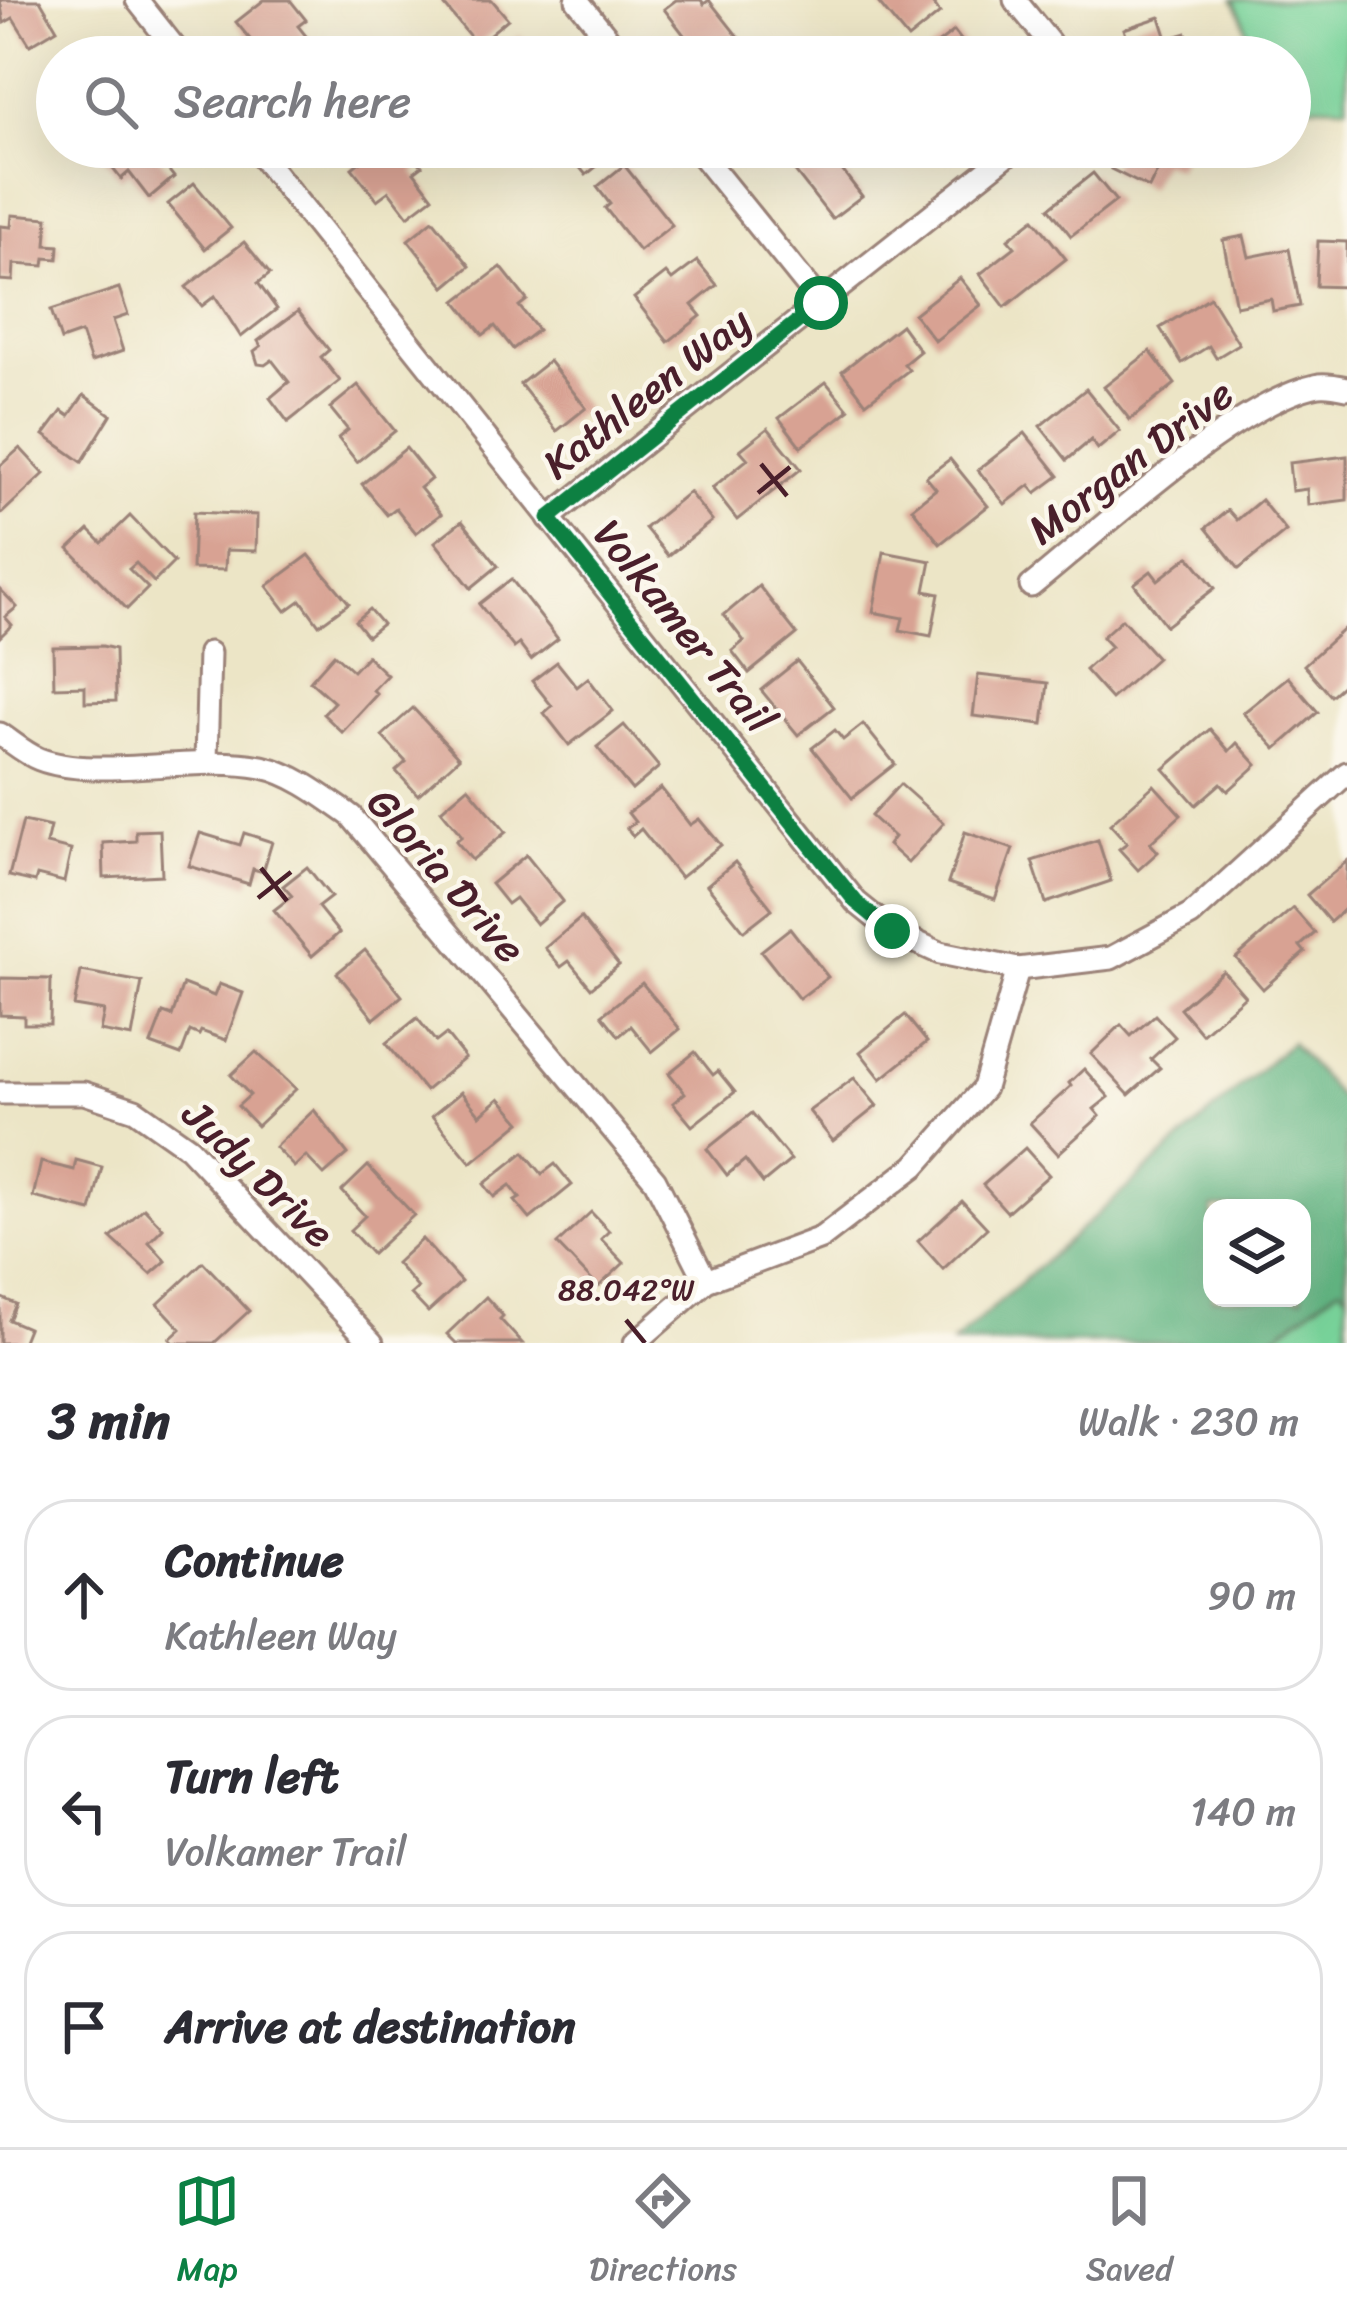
<!DOCTYPE html>
<meta charset="utf-8">
<style>
:root{--surface:#fff;--page:#f2f2f3;--text:#2b2b33;--muted:#7c7c81;--line:#e1e1e2;--accent:#0b8043}
body{margin:0;font-family:Sriracha,sans-serif;background:var(--page);color:var(--text)}
.controls{position:absolute;right:36px;bottom:36px;display:grid;overflow:hidden;border-radius:24px;box-shadow:0 12px 48px #0002}
.controls button{width:108px;height:108px;display:grid;place-items:center;padding:0;border:0;border-bottom:3px solid var(--line);background:var(--surface);color:var(--text);font:60px sans-serif}
.stop{position:absolute;width:36px;height:36px;margin:-27px;border:9px solid #0b8043;border-radius:50%;background:#fff}
.stop.end{background:#0b8043;border-color:#fff;box-shadow:0 3px 12px #0008}
.list{margin:0;padding:0;list-style:none}
h2{display:flex;justify-content:space-between;align-items:center;height:156px;margin:0;padding:0 48px;font-size:51px}
h2 small{font-size:39px;font-weight:400;color:var(--muted)}
.list li{display:grid;grid-template-columns:78px 1fr auto;gap:36px;align-items:center;box-sizing:border-box;height:192px;margin:0 24px 24px;padding:0 24px;border:3px solid var(--line);border-radius:48px}
.list b{display:block;font-size:45px;white-space:nowrap}
.list p{margin:0;font-size:39px;white-space:nowrap;color:var(--muted)}
.list em{font-size:39px;font-style:normal;color:var(--muted)}
.icon{flex:none;width:66px;height:66px;fill:none;stroke:currentColor;stroke-width:2;stroke-linecap:round;stroke-linejoin:round}
.map{position:relative;flex:none;width:1347px;height:1343px;overflow:hidden}
.search{position:absolute;background:var(--surface);box-shadow:0 12px 48px #0002;left:36px;right:36px;top:36px;height:132px;display:flex;align-items:center;gap:30px;box-sizing:border-box;padding:0 42px;border-radius:66px;color:var(--muted);font-size:45px}
.sheet{height:804px;background:var(--surface)}
nav{display:flex;justify-content:space-around;align-items:center;box-sizing:border-box;height:168px;border-top:3px solid var(--line);background:var(--surface);font-size:33px;color:var(--muted)}
nav a{display:grid;justify-items:center;gap:6px}
nav .on{color:var(--accent)}
.map>svg:first-child{display:block}
.green{fill:#78d39a;stroke:#617962;stroke-width:3}
.forest{fill:#62b582;stroke:#566a56;stroke-width:3;fill-rule:evenodd}
.building{fill:#d8a293}
.lines{fill:none;stroke-linecap:round;stroke-linejoin:round}
.minor-casing{stroke:#9b8278;stroke-width:27}
.minor{stroke:#fff;stroke-width:21}
.route{stroke:#0b8043;stroke-width:15}
.ticks{fill:none;stroke:#4a1f2b;stroke-width:4.5}
.labels{text-anchor:middle;stroke-width:9;stroke-linejoin:round;paint-order:stroke}
.street-label{font-size:42px;fill:#4a1f2b;stroke:#fbf7ec}
.ticks-label{font-size:30px;text-anchor:middle;fill:#4a1f2b;stroke:#fbf7ec;stroke-width:9;stroke-linejoin:round;paint-order:stroke}
</style>
<div class="map">
<svg width="1347" height="1343" viewBox="0 0 1347 1343">
<rect width="100%" height="100%" fill="#fbf7ec"/>
<filter id="ink" filterUnits="userSpaceOnUse"><feTurbulence type="fractalNoise" baseFrequency=".00833" numOctaves="2"/><feDisplacementMap in="SourceGraphic" scale="24" xChannelSelector="R" yChannelSelector="G"/><feConvolveMatrix kernelMatrix="1 2 1 2 8 2 1 2 1" color-interpolation-filters="sRGB"/></filter>
<filter id="wash" filterUnits="userSpaceOnUse"><feTurbulence type="fractalNoise" baseFrequency=".004" numOctaves="4" result="noise"/><feDisplacementMap in="SourceGraphic" scale="48" xChannelSelector="R" yChannelSelector="G"/><feGaussianBlur stdDeviation="2.7" result="paint"/><feColorMatrix in="noise" values="0 0 0 0 0 0 0 0 0 0 0 0 0 0 0 0 0 1.4 0 .05"/><feComposite in="paint" operator="in"/></filter>
<g filter="url(#wash)">
<rect width="100%" height="100%" fill="#ece5c6"/>
<g class="green">
<polygon points="1233,0 1347,0 1347,106 1290,104 1290,57 1254,57 1243,19"/>
<polygon points="1341,1286 1347,1294 1347,1343 1265,1343"/>
</g>
<path class="forest" d="M1291,1042L1347,1106V1294L1340,1286L1265,1343H953ZM1212,1208H1302V1298H1212Z"/>
<g id="blocks">
<g class="building">
<polygon points="0,0 40,0 57,29 30,45 13,18 4,23"/>
<polygon points="264,0 290,0 306,20 298,26 318,51 311,57 283,57 273,45 262,54 236,22"/>
<polygon points="440,0 492,0 508,19 477,45"/>
<polygon points="676,0 701,0 704,4 709,0 743,43 725,57 701,57 664,9"/>
<polygon points="876,0 930,0 940,13 908,39"/>
<polygon points="1160,17 1167,39 1186,33 1194,57 1133,57 1124,29"/>
<polygon points="954,31 974,57 931,57 927,52"/>
<polygon points="520,35 537,57 492,57"/>
<polygon points="96,147 160,147 154,152 174,177 149,198 129,172 121,179"/>
<polygon points="379,147 407,147 422,166 414,172 433,197 408,216 389,191 377,200 352,168"/>
<polygon points="563,147 606,147 612,154 586,175"/>
<polygon points="792,147 817,147 820,152 825,148 862,196 832,219 782,155"/>
<polygon points="1122,147 1188,147 1177,169 1162,162 1149,188 1111,169"/>
<polygon points="624,165 672,225 639,251 605,208 610,204 597,187"/>
<polygon points="1093,173 1116,201 1071,236 1049,208"/>
<polygon points="194,183 231,228 205,249 168,204"/>
<polygon points="12,215 48,218 46,245 59,246 58,259 45,258 44,266 14,264 13,281 0,280 0,226 11,227"/>
<polygon points="1034,219 1066,259 1005,307 980,274 1015,247 1008,239"/>
<polygon points="433,220 470,266 445,287 408,240"/>
<polygon points="1244,236 1249,257 1289,249 1300,306 1273,311 1271,299 1236,306 1223,240"/>
<polygon points="1318,241 1347,242 1347,287 1316,286"/>
<polygon points="244,242 270,274 258,283 277,309 241,337 215,296 202,306 186,287"/>
<polygon points="697,261 717,285 692,305 701,316 668,342 634,298 666,273 672,280"/>
<polygon points="501,267 527,300 519,306 538,330 513,349 495,326 483,335 456,301"/>
<polygon points="960,278 981,305 935,341 914,314"/>
<polygon points="119,288 128,315 113,320 123,351 91,362 81,333 61,340 51,310"/>
<polygon points="1210,297 1239,344 1216,358 1209,346 1182,363 1160,328"/>
<polygon points="298,311 329,350 321,357 340,381 288,422 270,398 289,382 272,360 265,365 258,364 254,351 261,346 258,341"/>
<polygon points="901,325 920,351 904,364 909,370 866,403 842,371"/>
<polygon points="1150,351 1175,384 1130,420 1104,387"/>
<polygon points="549,361 586,408 557,431 520,384"/>
<polygon points="826,382 849,410 801,447 779,418"/>
<polygon points="358,385 395,431 357,462 338,438 348,430 330,408"/>
<polygon points="1086,389 1120,431 1098,449 1091,440 1067,460 1040,426"/>
<polygon points="84,395 111,415 82,462 44,435 62,411 69,416"/>
<polygon points="768,428 801,469 737,520 712,488 748,459 740,450"/>
<polygon points="1025,433 1059,476 1036,493 1030,485 1005,504 978,470"/>
<polygon points="20,448 44,474 0,515 0,466"/>
<polygon points="406,448 431,479 420,488 441,514 416,533 396,508 387,515 362,484"/>
<polygon points="1347,456 1347,500 1308,505 1307,489 1292,491 1289,463"/>
<polygon points="950,459 988,506 940,544 912,508 936,489 926,477"/>
<polygon points="689,492 712,521 668,556 645,528"/>
<polygon points="1261,500 1286,531 1239,569 1206,528 1228,510 1237,520"/>
<polygon points="194,512 257,515 256,551 226,550 225,570 192,569"/>
<polygon points="130,516 174,562 154,582 136,563 129,569 148,588 127,609 69,549 89,530 102,543"/>
<polygon points="462,521 498,566 471,588 435,542"/>
<polygon points="884,552 931,561 925,591 939,594 931,636 900,630 903,618 873,612"/>
<polygon points="309,555 349,603 319,625 301,600 286,611 267,586"/>
<polygon points="1189,556 1215,588 1166,626 1134,584 1151,571 1158,580"/>
<polygon points="511,579 558,639 531,660 519,644 514,648 479,604"/>
<polygon points="759,586 797,634 749,673 732,651 744,641 724,615"/>
<polygon points="0,589 17,607 5,617 12,625 0,637"/>
<polygon points="369,609 382,624 367,636 355,621"/>
<polygon points="1122,619 1157,658 1111,699 1085,670 1111,647 1102,637"/>
<polygon points="1347,626 1347,682 1331,696 1304,665"/>
<polygon points="102,646 115,649 116,701 85,702 85,686 54,687 53,647"/>
<polygon points="334,654 353,671 367,656 387,675 373,690 377,694 342,732 323,714 334,702 310,681"/>
<polygon points="797,661 834,707 798,735 761,690"/>
<polygon points="557,662 577,687 588,678 613,711 569,745 544,713 552,706 532,681"/>
<polygon points="978,675 1048,683 1043,724 973,716"/>
<polygon points="1288,677 1318,712 1276,749 1243,713"/>
<polygon points="413,708 459,758 418,795 396,771 406,762 382,736"/>
<polygon points="863,724 895,764 852,798 812,748 835,730 843,740"/>
<polygon points="624,725 659,767 632,790 597,747"/>
<polygon points="1210,729 1229,751 1237,743 1257,765 1228,791 1221,783 1196,805 1164,769"/>
<polygon points="900,784 944,823 908,863 888,845 894,837 871,816"/>
<polygon points="1154,785 1181,815 1150,843 1158,852 1138,870 1119,849 1127,843 1110,824"/>
<polygon points="468,787 506,832 472,860 456,841 462,836 441,810"/>
<polygon points="661,788 690,825 699,819 721,845 680,878 641,829 633,836 627,828 635,822 628,813"/>
<polygon points="23,821 50,827 46,844 71,850 64,882 37,875 35,882 9,876"/>
<polygon points="160,830 162,875 104,878 103,843 136,841 136,831"/>
<polygon points="965,832 1013,849 995,899 948,883"/>
<polygon points="200,833 240,845 244,833 272,842 263,872 253,869 249,884 189,866"/>
<polygon points="1098,840 1111,881 1046,903 1032,861"/>
<polygon points="526,855 563,901 536,924 515,898 507,904 491,884"/>
<polygon points="1347,861 1347,907 1330,922 1307,895"/>
<polygon points="735,862 772,909 744,931 707,885"/>
<polygon points="307,867 331,897 318,907 339,933 312,956 274,910 292,896 283,886"/>
<polygon points="1293,908 1315,933 1300,946 1305,952 1263,989 1236,958"/>
<polygon points="581,918 619,965 591,988 569,961 561,967 545,948"/>
<polygon points="790,928 828,977 799,999 761,951"/>
<polygon points="365,950 402,996 374,1019 337,973"/>
<polygon points="81,971 142,982 132,1037 100,1031 104,1011 74,1006"/>
<polygon points="1223,971 1245,996 1202,1034 1180,1008"/>
<polygon points="0,978 51,979 50,1024 24,1024 24,1016 0,1015"/>
<polygon points="642,983 680,1029 652,1052 631,1026 619,1036 602,1015"/>
<polygon points="183,984 214,996 219,984 243,993 226,1040 201,1031 199,1035 190,1031 181,1055 151,1044 163,1013 172,1016"/>
<polygon points="905,1015 927,1042 881,1079 860,1052"/>
<polygon points="1155,1015 1175,1037 1151,1059 1160,1068 1129,1095 1091,1054 1121,1025 1131,1036"/>
<polygon points="417,1018 436,1042 446,1034 465,1058 425,1091 386,1043"/>
<polygon points="256,1052 296,1089 257,1126 238,1106 250,1095 231,1075"/>
<polygon points="695,1052 713,1075 718,1071 735,1092 692,1126 673,1103 685,1093 669,1073"/>
<polygon points="1084,1069 1109,1097 1094,1109 1100,1116 1058,1154 1030,1123 1071,1086 1069,1083"/>
<polygon points="854,1078 877,1106 833,1141 809,1111"/>
<polygon points="461,1092 480,1115 500,1098 521,1122 471,1163 432,1116"/>
<polygon points="314,1110 348,1154 324,1175 306,1156 294,1167 275,1147"/>
<polygon points="752,1113 791,1160 763,1183 745,1160 727,1175 707,1149"/>
<polygon points="1025,1148 1049,1175 1007,1212 983,1185"/>
<polygon points="524,1152 542,1174 555,1164 572,1185 530,1219 515,1201 520,1198 510,1185 494,1197 484,1184"/>
<polygon points="76,1160 102,1167 91,1211 33,1197 41,1162 74,1170"/>
<polygon points="368,1166 414,1215 372,1254 350,1230 365,1216 342,1191"/>
<polygon points="962,1201 987,1228 943,1269 918,1241"/>
<polygon points="144,1208 163,1228 149,1242 166,1261 151,1274 111,1238"/>
<polygon points="591,1212 609,1231 601,1239 624,1263 598,1287 557,1244"/>
<polygon points="422,1239 461,1282 428,1312 411,1294 418,1288 396,1263"/>
<polygon points="203,1262 249,1311 214,1343 174,1343 170,1339 181,1329 158,1304"/>
<polygon points="0,1297 16,1304 9,1320 28,1328 22,1343 0,1343"/>
<polygon points="486,1297 503,1316 500,1319 522,1343 456,1343 447,1334"/>
</g>
</g>
</g>
<g filter="url(#ink)">
<use href="#blocks" fill-opacity="0" stroke="#9b8278" stroke-width="3"/>
<g class="lines">
<g class="minor-casing">
<g id="minor">
<polyline points="137,0 182,57"/>
<polyline points="577,0 623,57"/>
<polyline points="1015,0 1049,42 1055,57"/>
<polyline points="254,147 856,902 892,931 940,953 1018,969 1111,958 1191,915 1347,773"/>
<polyline points="695,147 821,303"/>
<polyline points="549,518 1017,147"/>
<path d="M1031,586C1100,531 1238,400 1319,385C1328,384 1338,386 1347,388"/>
<path d="M0,734C12,742 26,754 39,759C95,781 195,754 262,767C295,774 324,797 351,816L655,1180L706,1281"/>
<polyline points="206,761 209,653"/>
<polyline points="0,1093 84,1093 135,1110 189,1148 372,1343"/>
<polyline points="635,1343 706,1281 821,1238 915,1166 984,1088 1018,969"/>
</g>
</g>
<use href="#minor" class="minor"/>
</g>
</g>
<g class="lines" filter="url(#ink)">
<polyline class="route" points="821,303 549,518 856,902 892,931"/>
</g>
<path class="ticks" d="M761,464L787,496M758,493L790,467M261,868L287,901M258,898L291,872M626,1320L645,1343"/>
<g class="labels">
<g class="street-label">
<text transform="translate(646 392) rotate(-38)" y="15">Kathleen Way</text>
<text transform="translate(1130 461) rotate(-37)" y="15">Morgan Drive</text>
<text transform="translate(685 626) rotate(51)" y="15">Volkamer Trail</text>
<text transform="translate(447 875) rotate(49)" y="15">Gloria Drive</text>
<text transform="translate(259 1173) rotate(44)" y="15">Judy Drive</text>
</g>
</g>
<g class="ticks-label">
<text x="626" y="1300">88.042°W</text>
</g>
</svg>
<div class="controls">
<button><svg class="icon" aria-label="layers" viewBox="0 0 24 24"><path d="M12 4l9 5-9 5-9-5zM3 14l9 5 9-5"/></svg></button>
</div>
<div class="stop" style="left:821px;top:303px"></div>
<div class="stop end" style="left:892px;top:931px"></div>
<div class="search"><svg class="icon" aria-label="search" viewBox="0 0 24 24"><circle cx="10" cy="10" r="6"/><path d="M15 15l6 6"/></svg>Search here</div>
</div>
<section class="sheet">
<h2>3 min<small>Walk · 230 m</small></h2>
<ul class="list">
<li><svg class="icon" aria-label="ahead" viewBox="0 0 24 24"><path d="M12 20V5M6 11l6-6 6 6"/></svg><div><b>Continue</b><p>Kathleen Way</p></div><em>90 m</em></li>
<li><svg class="icon" aria-label="left" viewBox="0 0 24 24"><path d="M17 20v-9H6M10 6l-5 5 5 5"/></svg><div><b>Turn left</b><p>Volkamer Trail</p></div><em>140 m</em></li>
<li><svg class="icon" aria-label="arrive" viewBox="0 0 24 24"><path d="M6 21V4h12l-3 4 3 4H6"/></svg><div><b>Arrive at destination</b></div></li>
</ul>
</section>
<nav>
<a class="on"><svg class="icon" aria-label="map" viewBox="0 0 24 24"><path d="M3 6l6-2 6 2 6-2v14l-6 2-6-2-6 2zM9 4v14M15 6v14"/></svg>Map</a>
<a><svg class="icon" aria-label="directions" viewBox="0 0 24 24"><path d="M12 3l9 9-9 9-9-9zM9 14v-3h6M13 9l2 2-2 2"/></svg>Directions</a>
<a><svg class="icon" aria-label="saved" viewBox="0 0 24 24"><path d="M7 4h10v16l-5-4-5 4z"/></svg>Saved</a>
</nav>
